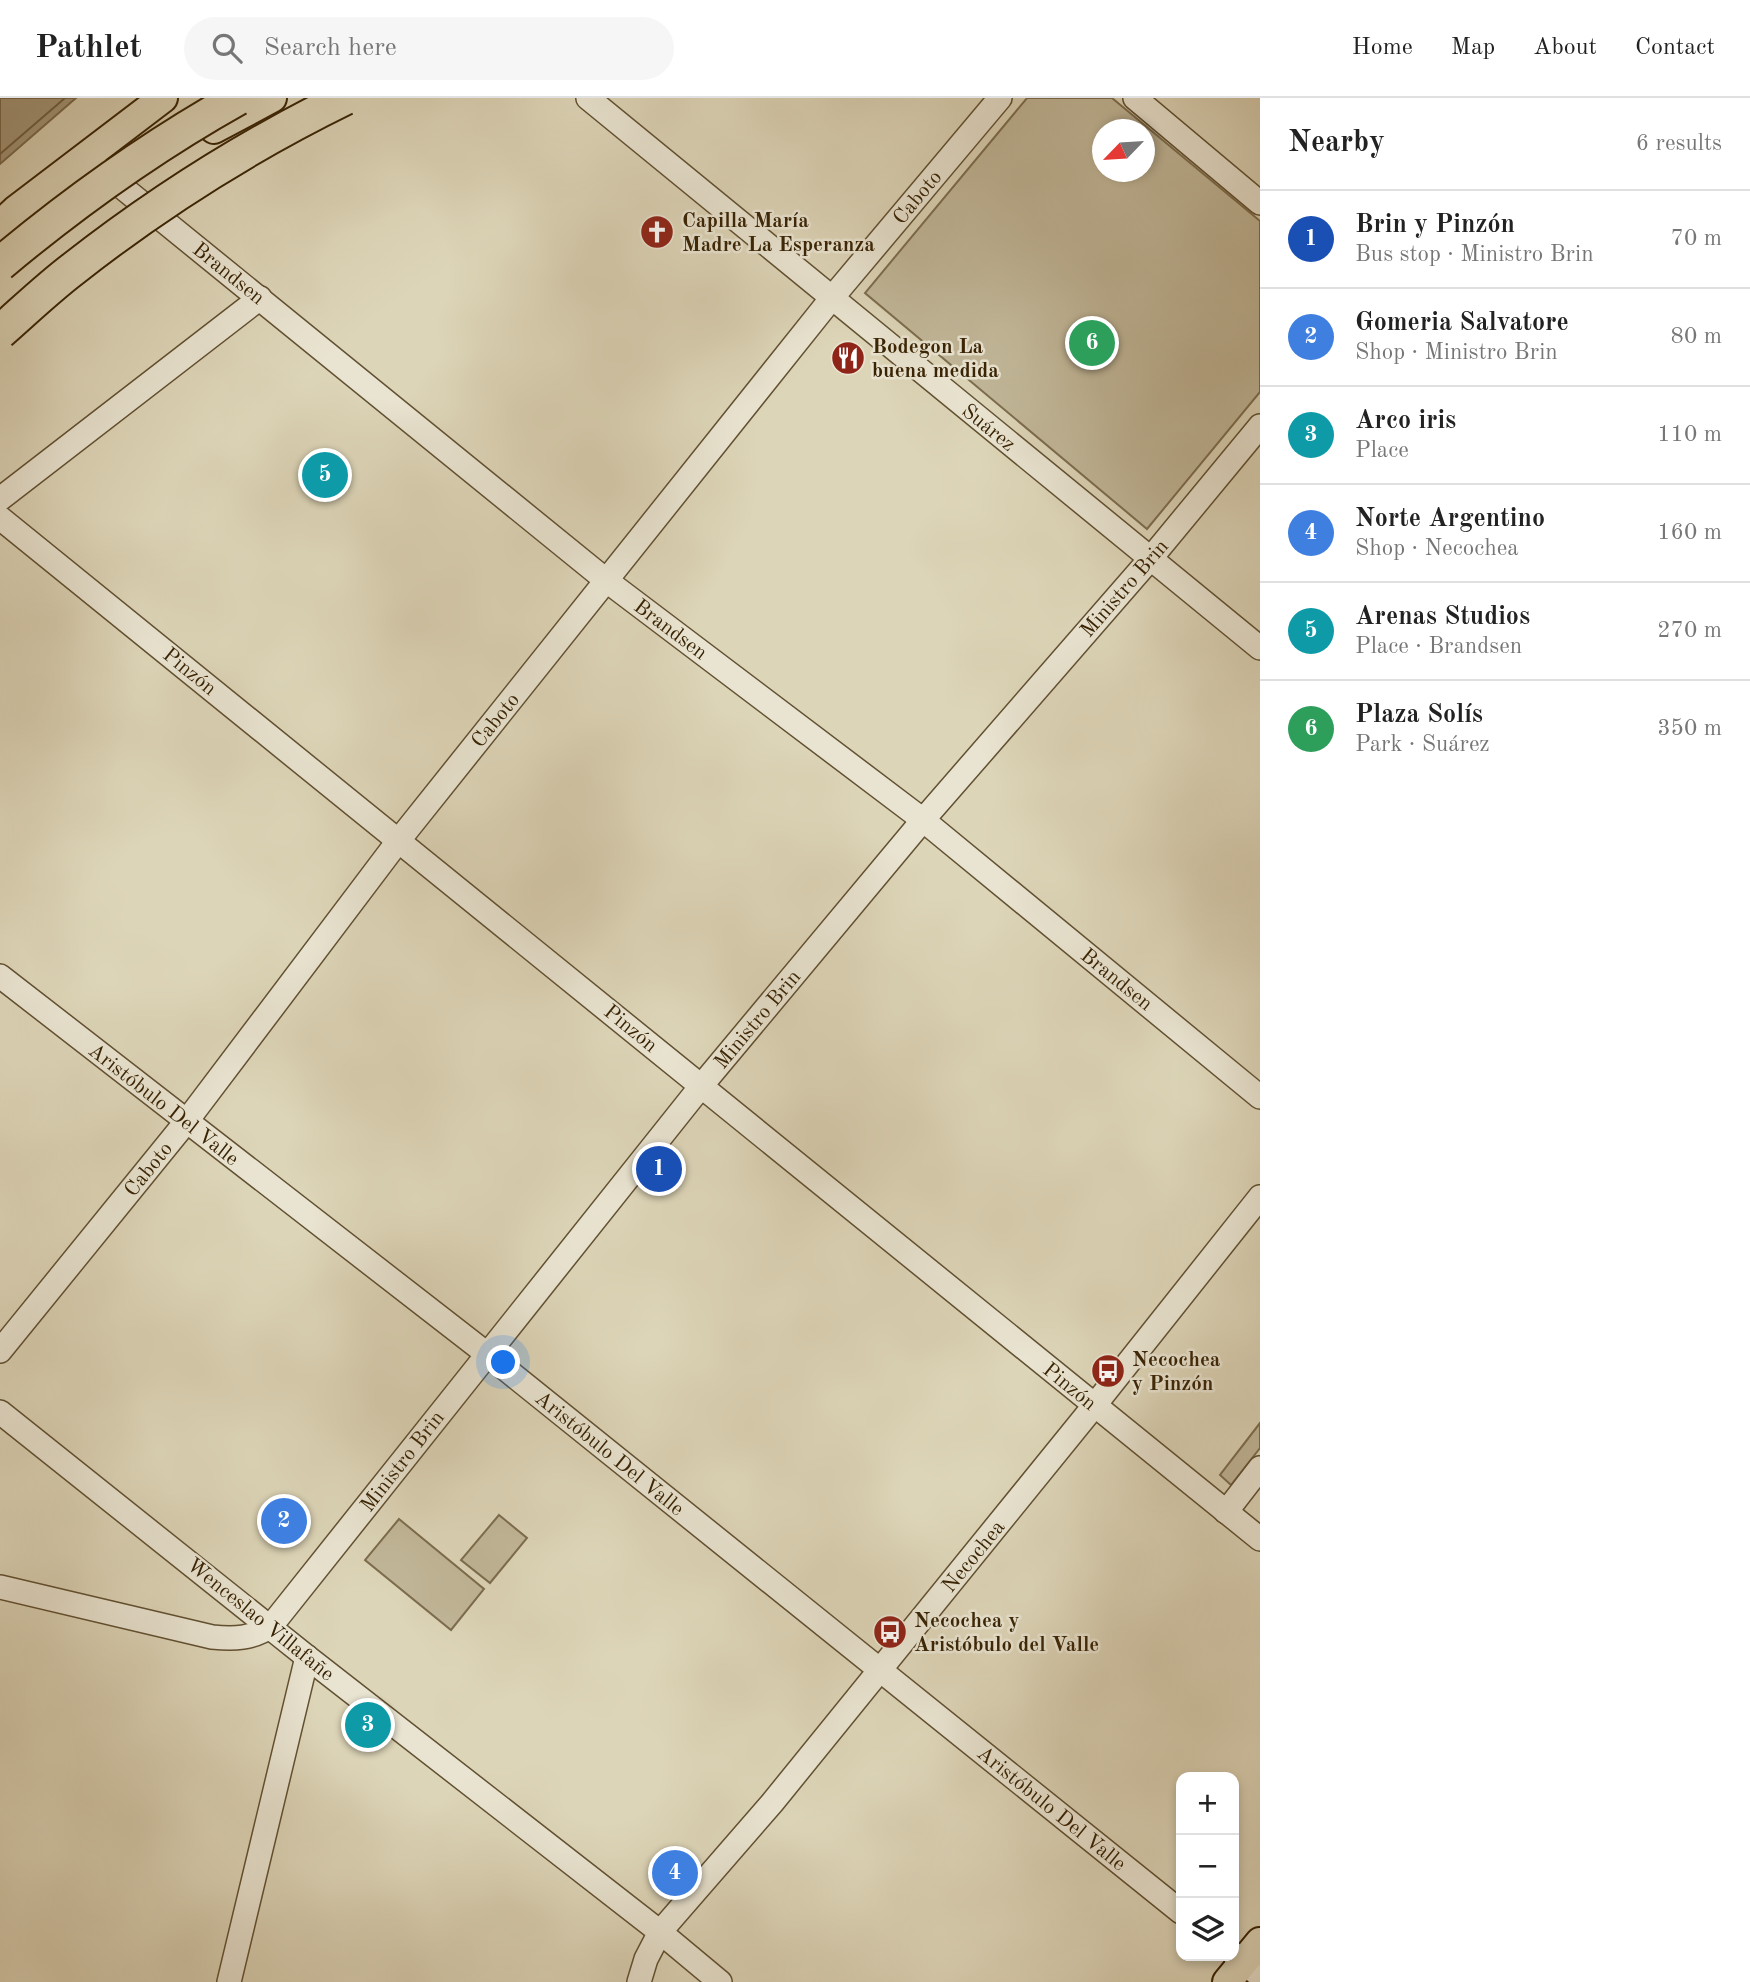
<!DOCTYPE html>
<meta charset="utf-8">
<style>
:root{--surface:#fff;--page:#f6f6f6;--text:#222;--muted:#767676;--line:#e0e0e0;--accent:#8f2418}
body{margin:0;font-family:"Old Standard TT",serif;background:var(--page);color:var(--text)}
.controls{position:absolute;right:21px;bottom:21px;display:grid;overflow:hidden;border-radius:14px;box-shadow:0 4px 10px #0003}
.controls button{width:63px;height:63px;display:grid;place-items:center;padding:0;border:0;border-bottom:2px solid var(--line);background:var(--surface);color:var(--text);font:35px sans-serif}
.compass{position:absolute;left:1092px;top:21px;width:63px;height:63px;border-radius:50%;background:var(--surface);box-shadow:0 4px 10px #0003;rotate:245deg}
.you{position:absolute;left:504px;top:1265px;width:24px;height:24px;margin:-18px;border:5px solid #fff;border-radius:50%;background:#1a73e8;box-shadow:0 0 0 10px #1a73e833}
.badge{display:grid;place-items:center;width:46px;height:46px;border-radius:50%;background:var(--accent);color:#fff;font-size:23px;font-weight:700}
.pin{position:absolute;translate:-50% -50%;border:4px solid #fff;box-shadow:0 2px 7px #0006}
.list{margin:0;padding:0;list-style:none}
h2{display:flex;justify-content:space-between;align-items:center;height:91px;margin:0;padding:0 28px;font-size:30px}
h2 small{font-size:23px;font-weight:400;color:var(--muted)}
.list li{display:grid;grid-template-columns:46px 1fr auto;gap:21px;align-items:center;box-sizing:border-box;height:98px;padding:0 28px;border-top:2px solid var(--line)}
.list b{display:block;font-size:26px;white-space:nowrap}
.list p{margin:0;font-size:23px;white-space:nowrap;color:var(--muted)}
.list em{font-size:23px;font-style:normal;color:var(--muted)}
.icon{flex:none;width:38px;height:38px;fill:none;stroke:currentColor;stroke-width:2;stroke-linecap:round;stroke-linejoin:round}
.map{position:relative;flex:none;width:1260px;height:1884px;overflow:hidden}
header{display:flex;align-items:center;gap:42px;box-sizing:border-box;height:98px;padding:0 35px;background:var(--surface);border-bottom:2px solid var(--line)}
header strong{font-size:33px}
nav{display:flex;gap:38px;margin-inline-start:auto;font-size:24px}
.search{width:490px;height:63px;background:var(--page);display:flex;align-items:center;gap:18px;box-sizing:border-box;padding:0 24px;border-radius:38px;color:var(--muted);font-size:26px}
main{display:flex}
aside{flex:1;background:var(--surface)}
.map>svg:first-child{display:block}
.green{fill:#c1b799;stroke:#7c6d4e;stroke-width:2;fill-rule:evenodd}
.water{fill:#a5987b;stroke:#79694b;stroke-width:2}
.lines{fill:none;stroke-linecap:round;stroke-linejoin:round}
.shore{stroke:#6e5e40;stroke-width:2}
.minor-casing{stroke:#615031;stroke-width:26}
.major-casing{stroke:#382304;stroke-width:32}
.minor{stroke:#e9e4d1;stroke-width:23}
.major{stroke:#ddd5b8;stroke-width:28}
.highway-bridge-casing{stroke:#382304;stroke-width:37;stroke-linecap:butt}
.highway-bridge{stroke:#ddd5b8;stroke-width:33}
.labels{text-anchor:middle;stroke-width:5;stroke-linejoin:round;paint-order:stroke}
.street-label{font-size:21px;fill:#382304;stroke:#e9e4d1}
.poi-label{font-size:21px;font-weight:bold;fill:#382304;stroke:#e9e4d1;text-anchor:start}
</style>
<header>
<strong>Pathlet</strong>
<div class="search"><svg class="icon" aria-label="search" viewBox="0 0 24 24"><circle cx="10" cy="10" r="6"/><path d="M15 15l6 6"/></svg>Search here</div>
<nav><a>Home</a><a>Map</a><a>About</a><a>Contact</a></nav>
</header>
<main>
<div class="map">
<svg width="1260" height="1884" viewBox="0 0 1260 1884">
<rect width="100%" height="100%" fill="#ddd5b8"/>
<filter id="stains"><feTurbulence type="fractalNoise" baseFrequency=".00286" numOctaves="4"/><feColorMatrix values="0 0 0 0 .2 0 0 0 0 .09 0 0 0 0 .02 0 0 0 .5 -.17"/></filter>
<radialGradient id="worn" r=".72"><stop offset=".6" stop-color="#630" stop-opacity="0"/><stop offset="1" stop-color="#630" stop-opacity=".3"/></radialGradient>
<g class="green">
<path d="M1027,0H1112L1260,123V294L1147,431L865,195ZM1102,32H1144V74H1102Z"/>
<polygon points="1260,1325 1260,1350 1231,1387 1220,1377"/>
<polygon points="499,1417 527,1440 490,1485 461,1462"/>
<polygon points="399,1421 484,1491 451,1532 365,1462"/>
</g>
<polygon class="water" points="0,0 76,0 0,66"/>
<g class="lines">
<polyline class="shore" points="0,56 65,0"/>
<g class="minor-casing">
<g id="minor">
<polyline points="588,0 1260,550"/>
<polyline points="1135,0 1260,105"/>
<polyline points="101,72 607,483 923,722 1260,999"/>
<polyline points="0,401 260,200"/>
<polyline points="0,420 1260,1441"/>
<polyline points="0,878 487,1256 1181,1814"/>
<polyline points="0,1253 186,1024 399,742 831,201 1000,0"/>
<polyline points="0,1314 307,1559 660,1834 720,1884"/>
<polyline points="1226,1414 1260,1370"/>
<path d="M0,1489L212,1539C234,1541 252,1541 271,1528L702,987L923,722L1151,460L1260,328"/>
<polyline points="1234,1856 1260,1878"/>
<polyline points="229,1884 307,1559"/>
<polyline points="639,1884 646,1861 660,1834 772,1705 1094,1308 1260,1099"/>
</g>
</g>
<g class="major-casing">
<g id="major">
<polyline points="214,31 272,0"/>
<polyline points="0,127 16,112 163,0"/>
<polyline points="0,142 46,116"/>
<polyline points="1227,1884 1260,1844"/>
</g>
</g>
<use href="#minor" class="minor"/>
<use href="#major" class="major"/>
<g class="highway-bridge-casing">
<g id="highway-bridge">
<path d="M0,166C74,104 154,47 238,0"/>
<path d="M0,234C24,213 48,190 73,171C157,105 249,47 345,0"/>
</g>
</g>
<use href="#highway-bridge" class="highway-bridge"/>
</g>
<defs>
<g id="church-disc" transform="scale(1.75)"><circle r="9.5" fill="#8f2418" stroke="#e9e4d1"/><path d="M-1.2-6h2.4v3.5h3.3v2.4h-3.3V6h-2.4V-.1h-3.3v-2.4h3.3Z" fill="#fff"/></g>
<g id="restaurant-disc" transform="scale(1.75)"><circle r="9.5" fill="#8f2418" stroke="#e9e4d1"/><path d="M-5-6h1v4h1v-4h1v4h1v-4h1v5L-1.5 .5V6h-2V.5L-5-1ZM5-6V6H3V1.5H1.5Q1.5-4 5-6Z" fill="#fff"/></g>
<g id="bus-disc" transform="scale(1.75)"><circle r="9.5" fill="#8f2418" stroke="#e9e4d1"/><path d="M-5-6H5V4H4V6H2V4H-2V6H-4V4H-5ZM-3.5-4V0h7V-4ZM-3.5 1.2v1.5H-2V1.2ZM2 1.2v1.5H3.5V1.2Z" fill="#fff"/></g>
</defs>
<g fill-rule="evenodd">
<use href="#church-disc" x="657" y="134"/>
<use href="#restaurant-disc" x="848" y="260"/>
<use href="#bus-disc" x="1108" y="1273"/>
<use href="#bus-disc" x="890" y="1534"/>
</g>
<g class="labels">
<g class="street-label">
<text transform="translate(917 99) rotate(-50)" y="7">Caboto</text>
<text transform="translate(229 175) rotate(39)" y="7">Brandsen</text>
<text transform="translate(989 329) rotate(39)" y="7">Suárez</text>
<text transform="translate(1124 490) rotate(-49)" y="7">Ministro Brin</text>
<text transform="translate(671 531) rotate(37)" y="7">Brandsen</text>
<text transform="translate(190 573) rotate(39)" y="7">Pinzón</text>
<text transform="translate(495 622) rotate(-51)" y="7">Caboto</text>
<text transform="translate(1117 881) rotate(39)" y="7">Brandsen</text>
<text transform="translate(757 921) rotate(-50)" y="7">Ministro Brin</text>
<text transform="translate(631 930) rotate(39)" y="7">Pinzón</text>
<text transform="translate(164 1006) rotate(38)" y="7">Aristóbulo Del Valle</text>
<text transform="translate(148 1071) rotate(-51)" y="7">Caboto</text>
<text transform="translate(1070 1288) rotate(39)" y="7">Pinzón</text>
<text transform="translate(610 1355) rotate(39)" y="7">Aristóbulo Del Valle</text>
<text transform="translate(402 1363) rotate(-52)" y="7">Ministro Brin</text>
<text transform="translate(973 1458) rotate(-51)" y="7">Necochea</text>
<text transform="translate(261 1521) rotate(39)" y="7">Wenceslao Villafañe</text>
<text transform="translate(1052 1710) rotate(39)" y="7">Aristóbulo Del Valle</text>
</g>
<g class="poi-label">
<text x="682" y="129">Capilla María<tspan x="682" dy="24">Madre La Esperanza</tspan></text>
<text x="872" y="255">Bodegon La<tspan x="872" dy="24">buena medida</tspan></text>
<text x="1132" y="1268">Necochea<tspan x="1132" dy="24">y Pinzón</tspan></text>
<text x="914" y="1529">Necochea y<tspan x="914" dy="24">Aristóbulo del Valle</tspan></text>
</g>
</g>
<rect width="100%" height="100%" filter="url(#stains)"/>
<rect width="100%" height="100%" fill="url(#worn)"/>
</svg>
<div class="controls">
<button>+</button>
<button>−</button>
<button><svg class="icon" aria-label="layers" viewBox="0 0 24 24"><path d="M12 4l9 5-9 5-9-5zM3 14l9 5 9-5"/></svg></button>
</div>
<svg class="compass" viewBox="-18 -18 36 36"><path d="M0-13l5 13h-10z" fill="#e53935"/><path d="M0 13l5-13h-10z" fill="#767676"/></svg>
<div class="you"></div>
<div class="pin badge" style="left:659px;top:1071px;background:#1a4fb4">1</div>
<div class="pin badge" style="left:284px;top:1423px;background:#3f7fe0">2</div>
<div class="pin badge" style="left:368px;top:1627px;background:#0f9aa8">3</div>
<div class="pin badge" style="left:675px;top:1775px;background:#3f7fe0">4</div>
<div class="pin badge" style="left:325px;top:377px;background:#0f9aa8">5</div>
<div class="pin badge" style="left:1092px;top:245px;background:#2e9e5b">6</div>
</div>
<aside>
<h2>Nearby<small>6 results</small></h2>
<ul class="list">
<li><span class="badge" style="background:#1a4fb4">1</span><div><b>Brin y Pinzón</b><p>Bus stop · Ministro Brin</p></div><em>70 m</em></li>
<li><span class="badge" style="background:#3f7fe0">2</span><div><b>Gomeria Salvatore</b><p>Shop · Ministro Brin</p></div><em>80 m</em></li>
<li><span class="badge" style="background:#0f9aa8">3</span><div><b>Arco iris</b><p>Place</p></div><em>110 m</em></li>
<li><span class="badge" style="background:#3f7fe0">4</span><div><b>Norte Argentino</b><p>Shop · Necochea</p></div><em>160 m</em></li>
<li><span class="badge" style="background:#0f9aa8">5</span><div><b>Arenas Studios</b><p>Place · Brandsen</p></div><em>270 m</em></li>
<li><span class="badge" style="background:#2e9e5b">6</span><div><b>Plaza Solís</b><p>Park · Suárez</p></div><em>350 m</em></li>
</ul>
</aside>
</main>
